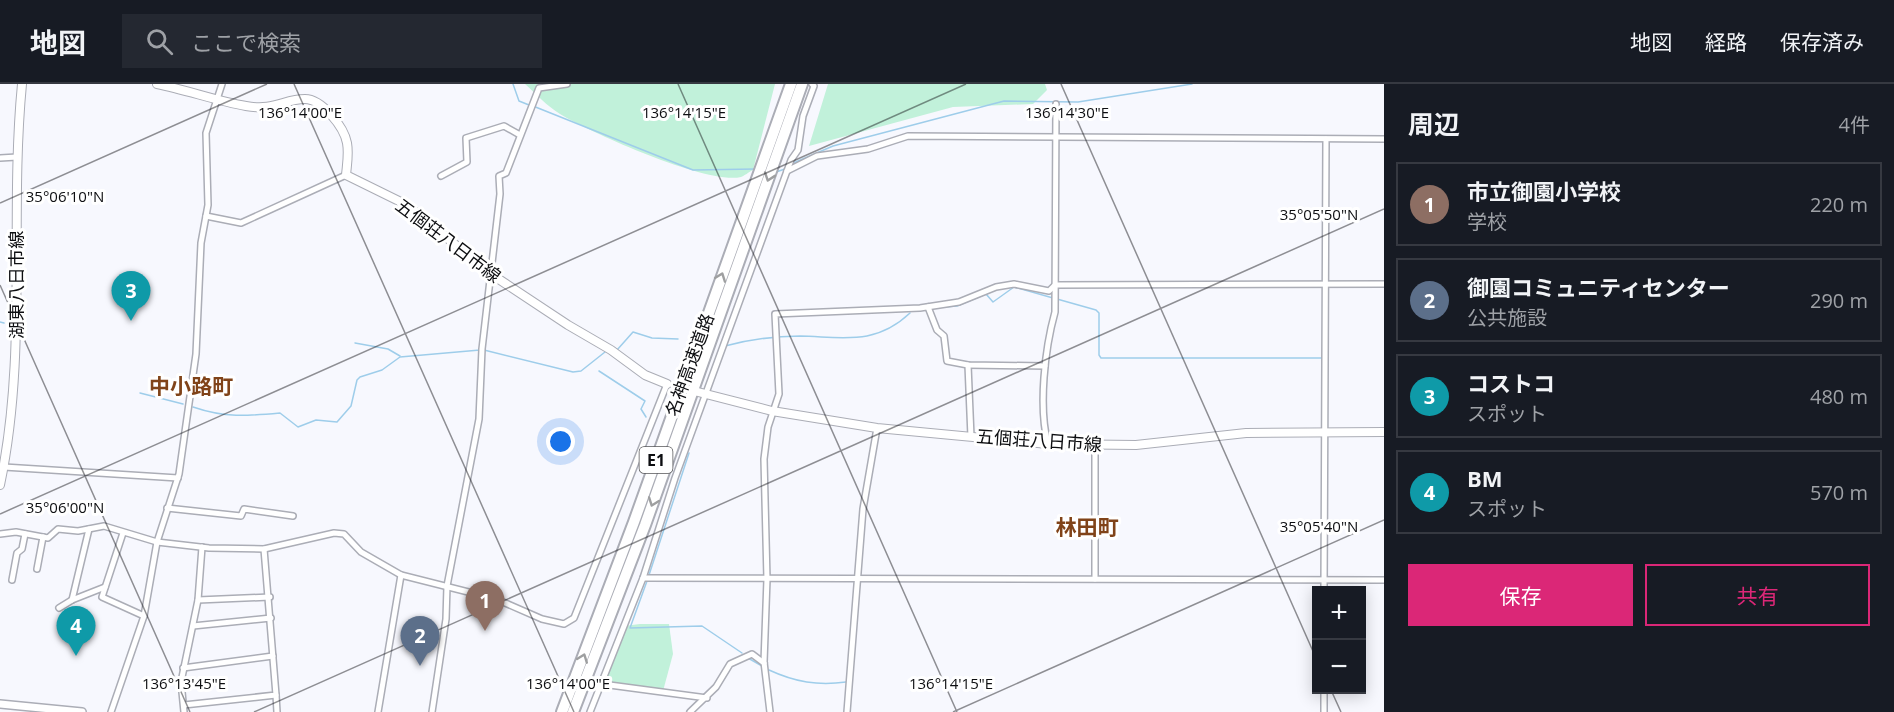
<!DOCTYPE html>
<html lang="ja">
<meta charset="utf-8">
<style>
:root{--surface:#171b24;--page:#242831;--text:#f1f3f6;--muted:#9ea1a6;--line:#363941;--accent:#db2777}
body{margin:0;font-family:"Open Sans","Noto Sans JP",sans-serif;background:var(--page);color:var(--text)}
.controls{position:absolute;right:18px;bottom:18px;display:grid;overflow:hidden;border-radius:0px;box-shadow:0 3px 15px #0003}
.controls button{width:54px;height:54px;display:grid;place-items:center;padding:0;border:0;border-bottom:2px solid var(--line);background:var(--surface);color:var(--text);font:30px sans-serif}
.you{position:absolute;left:561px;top:358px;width:21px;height:21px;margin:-15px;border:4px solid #fff;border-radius:50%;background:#1a73e8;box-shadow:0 0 0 9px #1a73e833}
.badge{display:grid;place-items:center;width:39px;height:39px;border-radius:50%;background:var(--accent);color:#fff;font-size:20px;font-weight:700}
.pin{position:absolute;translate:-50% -50px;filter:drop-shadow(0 2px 3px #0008)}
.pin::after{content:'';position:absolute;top:32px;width:21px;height:18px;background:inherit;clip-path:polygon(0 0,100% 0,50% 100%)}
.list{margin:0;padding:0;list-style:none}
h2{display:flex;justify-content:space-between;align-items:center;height:78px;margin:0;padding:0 24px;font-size:26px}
h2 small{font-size:20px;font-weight:400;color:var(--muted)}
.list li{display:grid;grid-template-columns:39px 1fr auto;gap:18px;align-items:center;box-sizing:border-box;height:84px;margin:0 12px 12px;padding:0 12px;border:2px solid var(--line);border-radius:0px}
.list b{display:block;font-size:22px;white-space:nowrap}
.list p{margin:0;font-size:20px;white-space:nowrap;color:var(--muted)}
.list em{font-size:20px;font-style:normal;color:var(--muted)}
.actions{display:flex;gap:12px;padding:18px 24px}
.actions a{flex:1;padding:14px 0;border:2px solid var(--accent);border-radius:0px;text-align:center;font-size:21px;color:var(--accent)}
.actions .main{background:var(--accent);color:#fff}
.icon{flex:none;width:33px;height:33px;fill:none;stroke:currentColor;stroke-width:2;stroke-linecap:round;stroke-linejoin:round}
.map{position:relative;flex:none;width:1384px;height:628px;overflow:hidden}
header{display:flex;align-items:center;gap:36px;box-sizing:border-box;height:84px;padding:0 30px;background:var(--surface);border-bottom:2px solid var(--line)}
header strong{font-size:28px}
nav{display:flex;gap:33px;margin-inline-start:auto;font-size:21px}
.search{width:420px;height:54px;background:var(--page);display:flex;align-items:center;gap:15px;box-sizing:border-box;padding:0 21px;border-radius:0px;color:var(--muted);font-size:22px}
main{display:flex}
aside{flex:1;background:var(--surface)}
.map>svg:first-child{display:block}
.green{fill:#c1f1da}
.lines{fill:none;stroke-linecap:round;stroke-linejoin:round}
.stream{stroke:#9ecdea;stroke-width:1.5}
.minor-casing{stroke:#abadb6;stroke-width:8}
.tertiary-casing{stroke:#abadb6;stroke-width:10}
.secondary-casing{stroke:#abadb6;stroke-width:10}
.motorway-casing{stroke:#abadb6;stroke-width:14}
.minor{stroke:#fff;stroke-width:5}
.tertiary{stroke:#fff;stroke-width:7}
.secondary{stroke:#fff;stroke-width:8}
.motorway{stroke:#fff;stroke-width:10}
.oneway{stroke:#9e9fa0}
.ticks{fill:none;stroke:#0d0e11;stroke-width:1.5;stroke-opacity:0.45}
.labels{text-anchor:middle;stroke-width:6;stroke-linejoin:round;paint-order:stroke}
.shield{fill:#fff;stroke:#565658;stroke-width:1.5}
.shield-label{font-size:16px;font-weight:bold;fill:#0d0e11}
.street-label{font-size:18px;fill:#0d0e11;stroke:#fff}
.quarter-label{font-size:21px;font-weight:bold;fill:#804319;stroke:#fff}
.ticks-label{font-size:15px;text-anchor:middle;fill:#0d0e11;stroke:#fff;stroke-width:6;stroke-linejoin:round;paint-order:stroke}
</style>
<header>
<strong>地図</strong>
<div class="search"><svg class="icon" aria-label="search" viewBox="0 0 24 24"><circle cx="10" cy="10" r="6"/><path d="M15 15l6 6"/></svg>ここで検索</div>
<nav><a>地図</a><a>経路</a><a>保存済み</a></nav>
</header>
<main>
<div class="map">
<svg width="1384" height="628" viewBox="0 0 1384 628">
<rect width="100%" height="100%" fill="#f7f8fe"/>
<g class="green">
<path d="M525,0H775L753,86C749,88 744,92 741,93C707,101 592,49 560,30C547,22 536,10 525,0Z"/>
<polygon points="828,0 1045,0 1047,6 1033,20 953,23 809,62"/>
<polygon points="640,540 669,540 673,570 663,607 602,600 624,542"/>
</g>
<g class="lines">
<g class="stream">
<polyline points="513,0 519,17 529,21"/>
<polyline points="533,22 693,86 756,85"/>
<polyline points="791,80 833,62 1004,17 1078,18 1192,0"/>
<polyline points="776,88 785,85"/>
<polyline points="1057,215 1096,226 1099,229 1099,271 1101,274 1324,274"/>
<polyline points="944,223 957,222 986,210 993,218 1014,203 1053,214"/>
<polyline points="0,238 4,239"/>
<polyline points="355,259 388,265 400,272"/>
<path d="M725,262C748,256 776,252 800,252C843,253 875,262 910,229"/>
<polyline points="484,266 573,288 581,287 605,268"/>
<polyline points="617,266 633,248 652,254 678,255"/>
<polyline points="599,287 645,317 641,325 646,333"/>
<polyline points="140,309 183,320"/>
<path d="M193,323C225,334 247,332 280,329L298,343L316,336L337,338L351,322L357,296L360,293L382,286L400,273L480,266"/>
<polyline points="649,491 689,369"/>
<polyline points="647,497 630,544 702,542 742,569"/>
<polyline points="748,574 762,582"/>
<path d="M769,586C795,598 818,602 846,598"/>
</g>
<g class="minor-casing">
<g id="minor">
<polyline points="0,74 17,73"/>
<polyline points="787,87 817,72 868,65 908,52 1384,55"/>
<polyline points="441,92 467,78 466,54 504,42 520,51"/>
<polyline points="206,132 241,139 346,91"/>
<polyline points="928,223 937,246 944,252 947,277 968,281 1045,282"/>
<polyline points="968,281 971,353"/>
<path d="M1048,360C1038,323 1045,264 1055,228L1056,20"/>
<polyline points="1095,362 1095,495"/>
<polyline points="4,383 178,394"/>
<polyline points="167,424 241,432 244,425 293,432"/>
<polyline points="123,449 102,513 144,532"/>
<polyline points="0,450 16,448 48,454 58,445 78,447 104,442 157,458 209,464 264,465 334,449 344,450 361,468 401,491"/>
<polyline points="37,485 43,453"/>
<polyline points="643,494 1384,496"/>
<polyline points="12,496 17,469 22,465 25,450"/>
<polyline points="1324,506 1326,55"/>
<polyline points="72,516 89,445"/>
<polyline points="198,516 270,513"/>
<polyline points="59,524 72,516 105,503"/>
<polyline points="193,542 271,534"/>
<polyline points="183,584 273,572"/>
<polyline points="602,600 707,614"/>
<polyline points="276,611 277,628"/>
<polyline points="184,621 276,611 264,465"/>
<polyline points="111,628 144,532 157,458 179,390 196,270 201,159 208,121 206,49 222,0"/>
<polyline points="184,628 181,598 198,516 202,463"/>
<polyline points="378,628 401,491 496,515 542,535 564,540 574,534 667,300"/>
<polyline points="432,628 446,535 447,502 479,335 482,265 500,110 499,92 506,89 539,4 567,0"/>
<polyline points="590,628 643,494 675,394 791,76 798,66 803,32 814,2 812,0"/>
<polyline points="690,628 716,603 730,580 752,570 764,579"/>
<polyline points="770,628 764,578 767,495 764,375 768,343 779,310 775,230 920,224 959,218 996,203 1014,200 1049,207 1055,201 1384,200"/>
<polyline points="847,628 863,425 877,344"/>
<polyline points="1324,628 1324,606"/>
</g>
</g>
<g class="tertiary-casing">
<polyline id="tertiary" points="0,620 82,628"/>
</g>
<g class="secondary-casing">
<g id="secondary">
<path d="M157,0C187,6 217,17 246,22C274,27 284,15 305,15C322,15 344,43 347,59C349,70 347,80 346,91L407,121L491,190L568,241L611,266L645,291L667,300"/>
<polyline points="698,308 772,327 877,344 1048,360 1136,361 1246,349 1384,348"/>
<path d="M0,401C28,268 9,134 22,0"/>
</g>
</g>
<g class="motorway-casing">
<g id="motorway">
<polyline points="562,628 634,438 791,0"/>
<polyline points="573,628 645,441 802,0"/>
</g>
</g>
<use href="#minor" class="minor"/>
<use href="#tertiary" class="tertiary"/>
<use href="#secondary" class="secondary"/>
<use href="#motorway" class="motorway"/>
</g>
<defs><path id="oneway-chevron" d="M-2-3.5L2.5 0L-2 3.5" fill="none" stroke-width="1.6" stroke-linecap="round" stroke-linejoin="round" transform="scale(1.5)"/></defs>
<g class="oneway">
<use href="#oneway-chevron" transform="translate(769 93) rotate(109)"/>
<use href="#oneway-chevron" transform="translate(721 193) rotate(-70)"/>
<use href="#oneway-chevron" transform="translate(653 418) rotate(110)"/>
<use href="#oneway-chevron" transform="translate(583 574) rotate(-69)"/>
</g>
<path class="ticks" d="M294,0L574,628M678,0L957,628M1061,0L1316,574M0,119L267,0M0,201L190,628M0,430L966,0M1331,606L1341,628M254,628L1384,125M953,628L1384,436"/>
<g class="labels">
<rect class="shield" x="639.5" y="363" width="33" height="26" rx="4.5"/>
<g class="shield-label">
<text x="656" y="382">E1</text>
</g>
<g class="street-label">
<text transform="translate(448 157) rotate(37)" y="6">五個荘八日市線</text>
<text transform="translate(17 201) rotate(-90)" y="6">湖東八日市線</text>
<text transform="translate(690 281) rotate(-70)" y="6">名神高速道路</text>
<text transform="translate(1039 357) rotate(4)" y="6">五個荘八日市線</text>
</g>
<g class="quarter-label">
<text x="191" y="310">中小路町</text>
<text x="1087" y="451">林田町</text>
</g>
</g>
<g class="ticks-label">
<text x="1067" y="34">136°14'30"E</text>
<text x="300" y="34">136°14'00"E</text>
<text x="684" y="34">136°14'15"E</text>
<text x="65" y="118">35°06'10"N</text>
<text x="1319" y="136">35°05'50"N</text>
<text x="65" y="429">35°06'00"N</text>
<text x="1319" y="448">35°05'40"N</text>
<text x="184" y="605">136°13'45"E</text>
<text x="568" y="605">136°14'00"E</text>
<text x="951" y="605">136°14'15"E</text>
</g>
</svg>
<div class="controls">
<button>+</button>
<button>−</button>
</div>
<div class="you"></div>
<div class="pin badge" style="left:485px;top:547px;background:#8d6e63">1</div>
<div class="pin badge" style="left:420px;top:582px;background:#5c6f8a">2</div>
<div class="pin badge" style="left:131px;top:237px;background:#0f9aa8">3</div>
<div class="pin badge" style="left:76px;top:572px;background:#0f9aa8">4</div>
</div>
<aside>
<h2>周辺<small>4件</small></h2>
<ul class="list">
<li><span class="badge" style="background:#8d6e63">1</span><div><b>市立御園小学校</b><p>学校</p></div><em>220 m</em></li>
<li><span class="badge" style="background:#5c6f8a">2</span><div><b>御園コミュニティセンター</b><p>公共施設</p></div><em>290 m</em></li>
<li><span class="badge" style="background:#0f9aa8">3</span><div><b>コストコ</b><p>スポット</p></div><em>480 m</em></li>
<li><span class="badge" style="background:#0f9aa8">4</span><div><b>BM</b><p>スポット</p></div><em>570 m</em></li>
</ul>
<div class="actions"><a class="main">保存</a><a>共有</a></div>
</aside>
</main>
